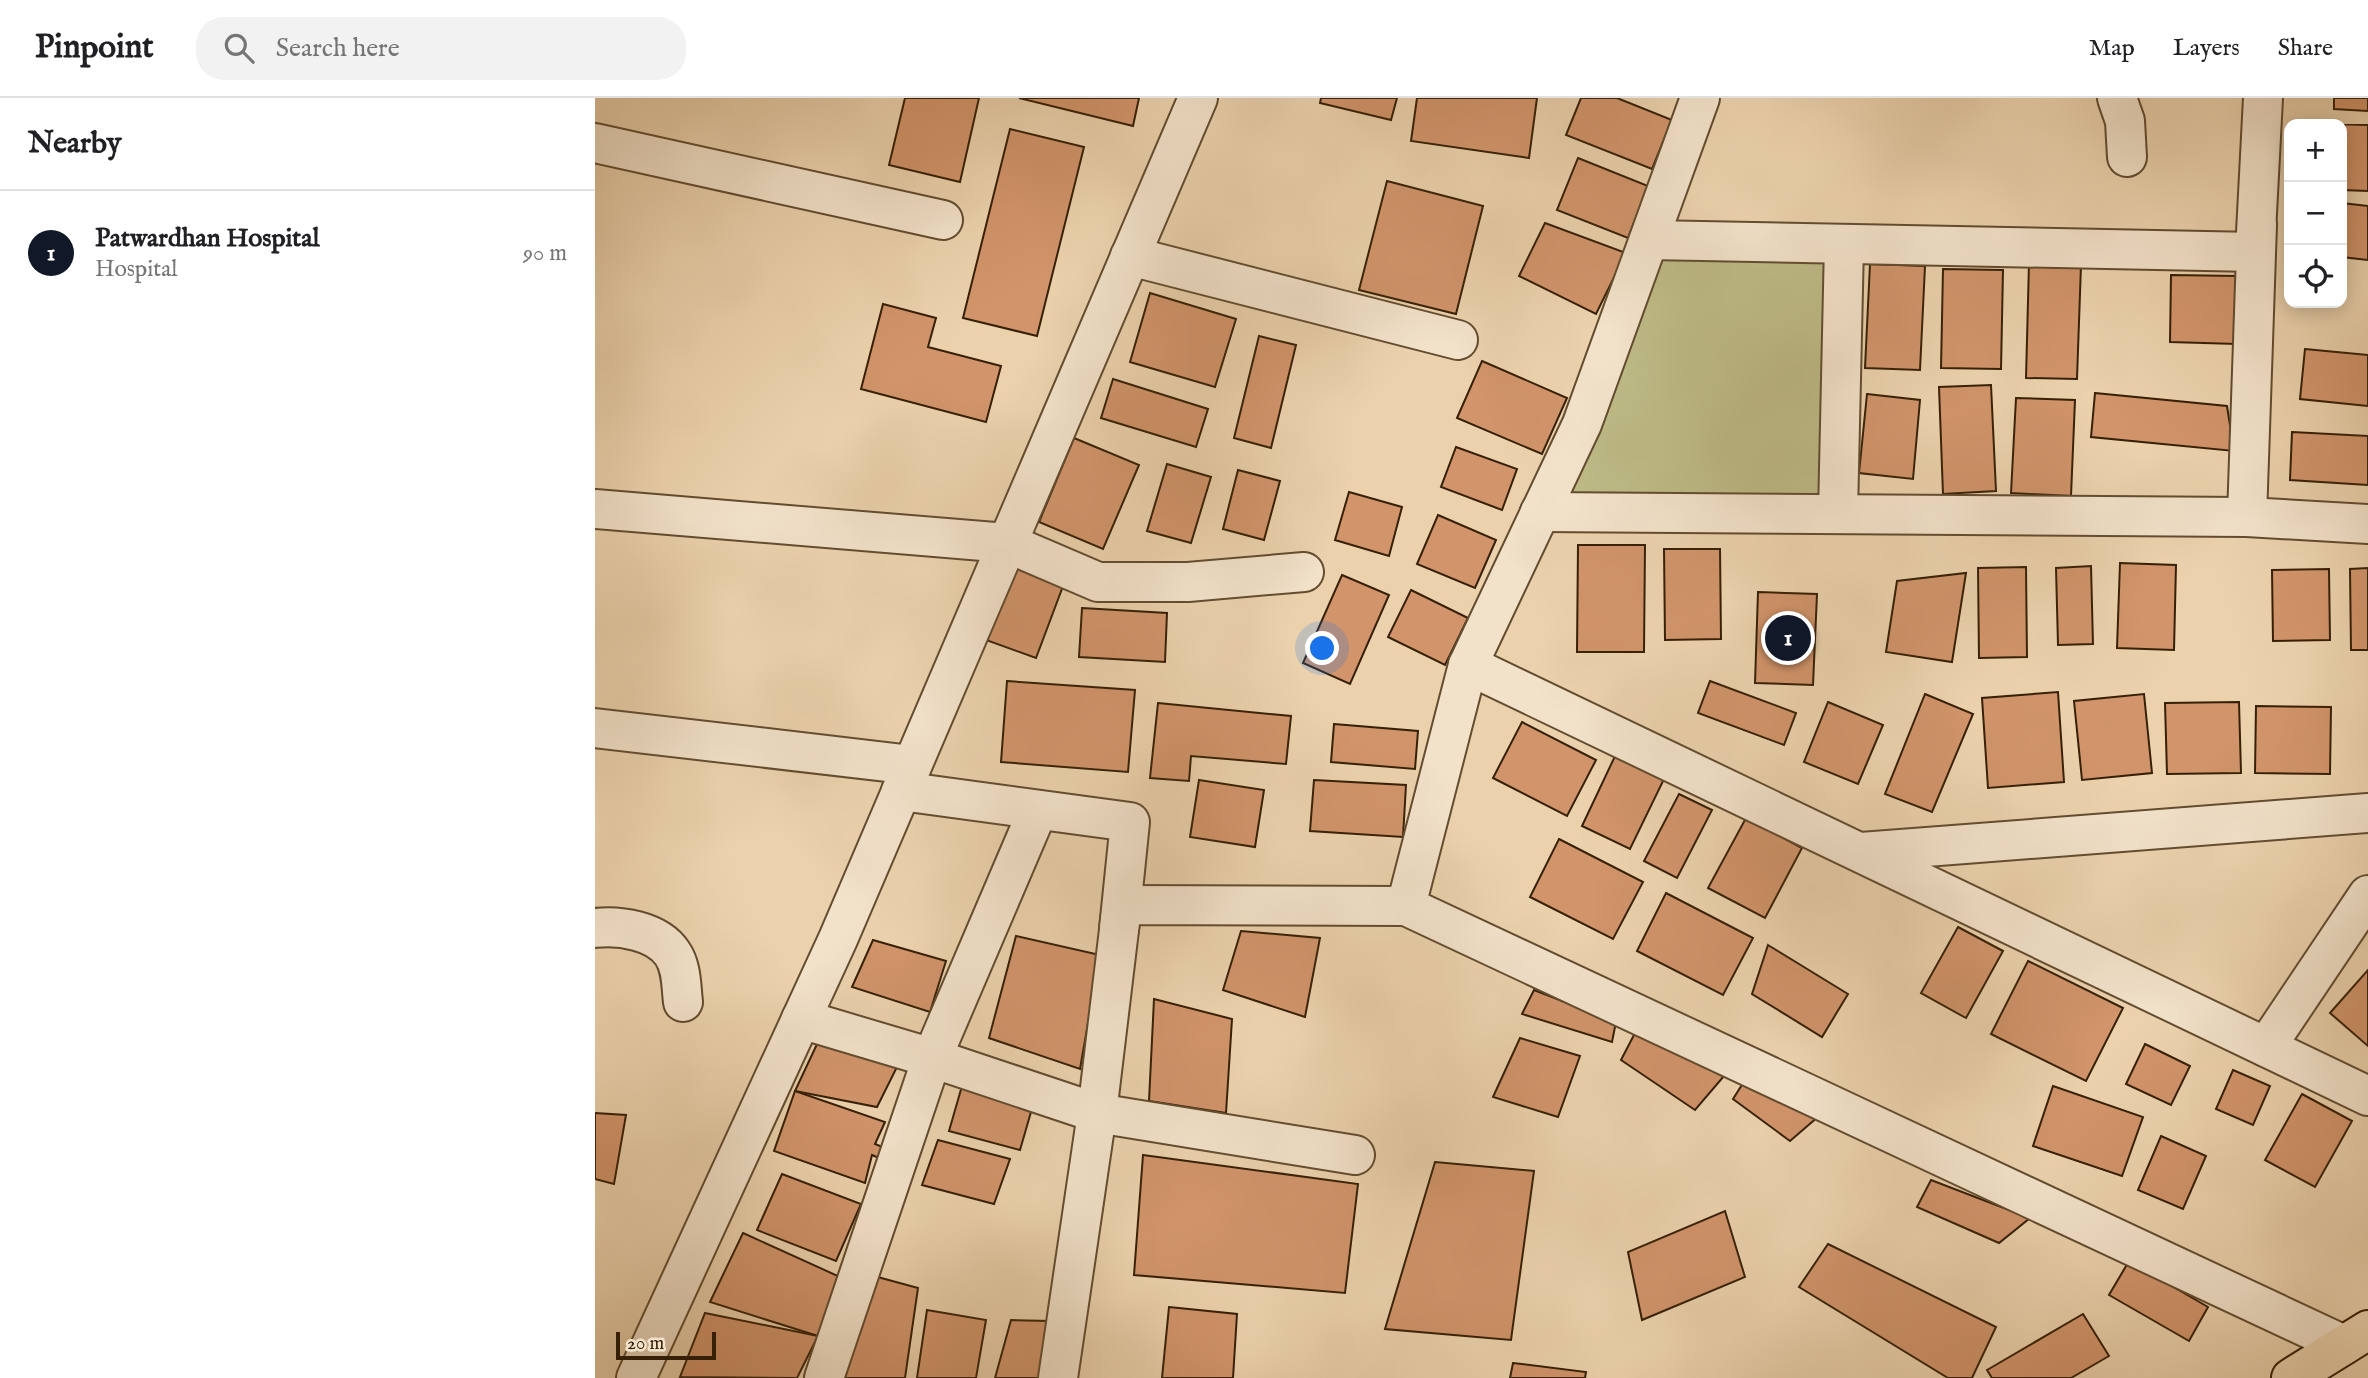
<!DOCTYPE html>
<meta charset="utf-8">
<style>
:root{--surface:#fff;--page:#f2f2f2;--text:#202124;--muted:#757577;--line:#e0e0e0;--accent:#111827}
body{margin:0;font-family:"IM FELL English",serif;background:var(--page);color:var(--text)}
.controls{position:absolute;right:21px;top:21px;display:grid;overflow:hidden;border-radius:14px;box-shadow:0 4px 18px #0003}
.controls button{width:63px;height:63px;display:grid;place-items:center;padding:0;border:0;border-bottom:2px solid var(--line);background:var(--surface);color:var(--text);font:35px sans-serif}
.scale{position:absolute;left:21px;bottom:18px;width:100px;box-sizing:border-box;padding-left:7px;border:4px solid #362007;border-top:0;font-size:19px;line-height:24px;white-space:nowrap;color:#362007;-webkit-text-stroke:5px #f2e2ca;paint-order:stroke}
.you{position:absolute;left:728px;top:551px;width:24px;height:24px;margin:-18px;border:5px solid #fff;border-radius:50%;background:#1a73e8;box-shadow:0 0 0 10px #1a73e833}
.badge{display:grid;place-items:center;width:46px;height:46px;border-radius:50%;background:var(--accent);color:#fff;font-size:23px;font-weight:700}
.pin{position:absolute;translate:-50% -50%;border:4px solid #fff;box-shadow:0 2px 7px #0006}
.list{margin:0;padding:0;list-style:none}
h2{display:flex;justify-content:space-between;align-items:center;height:91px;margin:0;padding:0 28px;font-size:30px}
h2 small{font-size:23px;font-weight:400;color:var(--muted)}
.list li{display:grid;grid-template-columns:46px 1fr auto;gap:21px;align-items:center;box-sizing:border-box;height:126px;padding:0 28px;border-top:2px solid var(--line)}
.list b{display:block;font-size:26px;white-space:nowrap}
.list p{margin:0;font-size:23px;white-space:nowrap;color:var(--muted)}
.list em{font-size:23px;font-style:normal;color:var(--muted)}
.icon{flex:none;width:38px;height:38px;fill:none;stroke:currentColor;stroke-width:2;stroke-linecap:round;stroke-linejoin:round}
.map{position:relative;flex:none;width:1773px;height:1280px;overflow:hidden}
header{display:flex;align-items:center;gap:42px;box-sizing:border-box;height:98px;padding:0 35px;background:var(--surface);border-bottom:2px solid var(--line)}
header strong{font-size:33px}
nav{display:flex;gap:38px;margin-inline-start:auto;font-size:24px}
.search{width:490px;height:63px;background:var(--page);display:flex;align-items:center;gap:18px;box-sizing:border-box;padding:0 24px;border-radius:28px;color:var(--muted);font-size:26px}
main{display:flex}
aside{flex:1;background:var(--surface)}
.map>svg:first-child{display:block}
.green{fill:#bdba86;stroke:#7a6d46;stroke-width:2}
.building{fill:#d1946b;stroke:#362007;stroke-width:2}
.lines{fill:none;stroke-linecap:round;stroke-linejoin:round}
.minor-casing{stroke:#634c30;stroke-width:42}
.major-casing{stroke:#362007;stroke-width:42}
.minor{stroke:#f2e2ca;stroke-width:38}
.major{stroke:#ebd2ad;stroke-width:38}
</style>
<header>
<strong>Pinpoint</strong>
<div class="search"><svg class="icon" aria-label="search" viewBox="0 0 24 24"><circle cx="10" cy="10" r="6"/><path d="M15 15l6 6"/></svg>Search here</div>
<nav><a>Map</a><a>Layers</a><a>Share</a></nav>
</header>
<main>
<aside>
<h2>Nearby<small></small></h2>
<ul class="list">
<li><span class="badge">1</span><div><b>Patwardhan Hospital</b><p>Hospital</p></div><em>90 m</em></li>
</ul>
</aside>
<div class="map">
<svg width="1773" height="1280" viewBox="0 0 1773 1280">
<rect width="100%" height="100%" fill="#ebd2ad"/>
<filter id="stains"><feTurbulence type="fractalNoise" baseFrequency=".00286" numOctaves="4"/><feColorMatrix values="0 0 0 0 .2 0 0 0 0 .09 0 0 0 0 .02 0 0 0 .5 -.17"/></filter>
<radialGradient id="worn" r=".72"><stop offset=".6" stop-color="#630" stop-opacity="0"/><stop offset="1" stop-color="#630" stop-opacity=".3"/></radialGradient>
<polygon class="green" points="1064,156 1230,158 1229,405 973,396"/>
<g class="building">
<polygon points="310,0 384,0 365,84 294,67"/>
<polygon points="424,0 544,0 538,28"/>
<polygon points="726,0 802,0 796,22 725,5"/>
<polygon points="822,0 942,0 934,60 816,43"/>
<polygon points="986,0 1022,0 1077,22 1057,71 971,37"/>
<polygon points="1739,0 1773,0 1773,13 1739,11"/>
<polygon points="1734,26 1773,27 1773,93 1747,92 1747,26"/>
<polygon points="415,31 489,49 442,238 368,220"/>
<polygon points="983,60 1053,88 1033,140 962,112"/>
<polygon points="792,83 888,108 861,216 764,192"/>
<polygon points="1747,105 1773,108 1773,162 1747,159"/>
<polygon points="950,125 1031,155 1001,216 924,178"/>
<polygon points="1434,165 1486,167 1482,281 1431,280"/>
<polygon points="1275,166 1330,168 1325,272 1270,270"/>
<polygon points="1348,171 1408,172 1406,271 1346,270"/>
<polygon points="1576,177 1643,178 1642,246 1575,244"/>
<polygon points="555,195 641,221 620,289 535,264"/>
<polygon points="288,206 341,220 333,249 406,268 391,324 266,291"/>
<polygon points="664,238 701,247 676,350 639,340"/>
<polygon points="1710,251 1773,257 1773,308 1705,301"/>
<polygon points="887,263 972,300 947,356 862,320"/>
<polygon points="518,281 613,311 601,349 506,320"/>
<polygon points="1396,287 1401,393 1348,396 1344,289"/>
<polygon points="1500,295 1632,308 1639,353 1496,339"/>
<polygon points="1272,296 1325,302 1318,381 1264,375"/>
<polygon points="1421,300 1480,302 1476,398 1416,395"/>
<polygon points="1697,334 1773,338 1773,387 1695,382"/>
<polygon points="479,340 544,367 508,451 444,424"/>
<polygon points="861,349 922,371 907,412 846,389"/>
<polygon points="572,366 616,379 596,445 552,433"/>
<polygon points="643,372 685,383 669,442 628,431"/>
<polygon points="754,394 807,409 794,458 740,442"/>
<polygon points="843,417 901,442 880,490 822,466"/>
<polygon points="983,447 1050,447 1049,554 982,554"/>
<polygon points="1069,451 1125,451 1126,541 1070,542"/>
<polygon points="1525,465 1581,467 1579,552 1522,550"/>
<polygon points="1496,468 1498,546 1463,547 1461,470"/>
<polygon points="1431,469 1432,559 1384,560 1383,470"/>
<polygon points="419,470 468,488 441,560 391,542"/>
<polygon points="1773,470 1773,552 1756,552 1755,471"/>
<polygon points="1734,471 1735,542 1678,543 1677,472"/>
<polygon points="1371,475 1357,564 1291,554 1302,483"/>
<polygon points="747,477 794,497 755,586 708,565"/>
<polygon points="816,492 873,520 850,567 793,539"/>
<polygon points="1163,494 1222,496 1218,587 1160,585"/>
<polygon points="487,510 572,515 570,564 484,559"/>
<polygon points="412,583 540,592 533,674 406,664"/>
<polygon points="1115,583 1201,615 1189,647 1103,615"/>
<polygon points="1463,594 1469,684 1393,690 1387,600"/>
<polygon points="1330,596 1378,616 1337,714 1290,696"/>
<polygon points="1549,596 1557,675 1487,682 1479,603"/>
<polygon points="1233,604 1288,627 1263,686 1209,664"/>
<polygon points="1644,604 1646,675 1572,676 1570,605"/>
<polygon points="563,605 696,618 691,666 596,658 594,683 555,680"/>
<polygon points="1661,608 1736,609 1735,676 1660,675"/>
<polygon points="927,624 1001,662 972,718 898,680"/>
<polygon points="739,626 823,633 820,671 736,664"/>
<polygon points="1021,656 1070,679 1035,751 987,728"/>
<polygon points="604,682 669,692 660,749 595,739"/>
<polygon points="719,682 811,687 808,739 715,733"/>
<polygon points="1084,696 1117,712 1082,780 1049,763"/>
<polygon points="1151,720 1207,750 1170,820 1113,790"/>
<polygon points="964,741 1048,784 1018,841 935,799"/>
<polygon points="1071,795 1158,840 1128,897 1042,853"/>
<polygon points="1363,829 1408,853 1371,920 1326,895"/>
<polygon points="646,833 725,840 710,919 628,892"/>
<polygon points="421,838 505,857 485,971 394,940"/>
<polygon points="278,842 351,863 335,914 257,889"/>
<polygon points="1173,847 1253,896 1227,939 1157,896"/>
<polygon points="1433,863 1528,910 1491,983 1396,936"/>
<polygon points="1773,872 1773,948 1735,915"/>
<polygon points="939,892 1021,924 1017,944 927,916"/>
<polygon points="559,901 637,921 631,1015 554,1003"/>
<polygon points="1041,933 1129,978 1100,1012 1026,962"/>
<polygon points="925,940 985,958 963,1019 898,999"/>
<polygon points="223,944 303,967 282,1009 200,993"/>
<polygon points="1550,946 1595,968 1576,1007 1531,986"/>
<polygon points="1638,972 1675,988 1658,1027 1621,1011"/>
<polygon points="1150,982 1224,1018 1195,1043 1138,1001"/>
<polygon points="367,988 438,1007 425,1052 354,1033"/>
<polygon points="1458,988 1548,1019 1527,1078 1438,1048"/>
<polygon points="200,993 290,1024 280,1046 290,1050 286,1061 277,1057 270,1085 179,1053"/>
<polygon points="1707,996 1757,1023 1720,1089 1670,1062"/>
<polygon points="0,1015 31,1017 19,1086 0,1081"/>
<polygon points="1566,1038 1611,1058 1588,1111 1543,1092"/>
<polygon points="343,1042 415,1061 399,1106 327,1087"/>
<polygon points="548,1057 763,1086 750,1195 539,1177"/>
<polygon points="840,1064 939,1073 916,1242 790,1231"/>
<polygon points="187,1076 266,1106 241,1163 162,1132"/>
<polygon points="1336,1082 1435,1120 1404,1145 1322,1109"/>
<polygon points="1130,1113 1150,1179 1047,1222 1033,1154"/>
<polygon points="148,1135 245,1179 223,1238 115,1204"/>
<polygon points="1233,1146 1401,1229 1377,1280 1353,1280 1204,1189"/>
<polygon points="1534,1163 1613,1209 1594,1243 1514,1197"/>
<polygon points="279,1178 323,1190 310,1280 250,1280"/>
<polygon points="574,1209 642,1216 638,1280 567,1280"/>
<polygon points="332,1212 391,1222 381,1280 322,1280"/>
<polygon points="110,1215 223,1238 202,1280 85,1279"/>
<polygon points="1488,1216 1514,1258 1476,1280 1397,1280 1392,1272"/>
<polygon points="416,1222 455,1223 447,1280 400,1280"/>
<polygon points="918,1265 991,1274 990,1280 915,1280"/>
</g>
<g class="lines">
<g class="minor-casing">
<g id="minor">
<polyline points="1522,0 1530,23 1532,59"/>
<polyline points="0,45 348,122"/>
<polyline points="1054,142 1660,154 1668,0"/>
<polyline points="535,158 863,242"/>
<polyline points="0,411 412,445 503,484 593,484 709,474"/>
<polyline points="945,414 1652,419 1773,426"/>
<polyline points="1243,416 1249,146"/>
<polyline points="1652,419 1662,127"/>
<polyline points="873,567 1773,998"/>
<polyline points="0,630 317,667"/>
<polyline points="306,693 535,724 524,831"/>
<polyline points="1266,754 1773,715"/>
<polyline points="811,808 873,567 987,326 1105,0"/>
<path d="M0,830C25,827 62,833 77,855C87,869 86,888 88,904"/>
<polyline points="206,921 337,960 502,1015 760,1057"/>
<polyline points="1671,949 1773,797"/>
<polyline points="41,1280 243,841 603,0"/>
<polyline points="229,1280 337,960 443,712"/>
<polyline points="463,1280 502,1015 527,807 811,808 1749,1247"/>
</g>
</g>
<g class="major-casing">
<polyline id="major" points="1696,1280 1773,1232"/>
</g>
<use href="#minor" class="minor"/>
<use href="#major" class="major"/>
</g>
<rect width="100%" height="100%" filter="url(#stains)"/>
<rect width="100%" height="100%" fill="url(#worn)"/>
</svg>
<div class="controls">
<button>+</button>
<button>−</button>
<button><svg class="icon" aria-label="locate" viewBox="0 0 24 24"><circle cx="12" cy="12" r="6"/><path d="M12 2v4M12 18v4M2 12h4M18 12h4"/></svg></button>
</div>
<div class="scale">20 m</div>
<div class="you"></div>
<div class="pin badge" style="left:1193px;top:540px">1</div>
</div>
</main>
